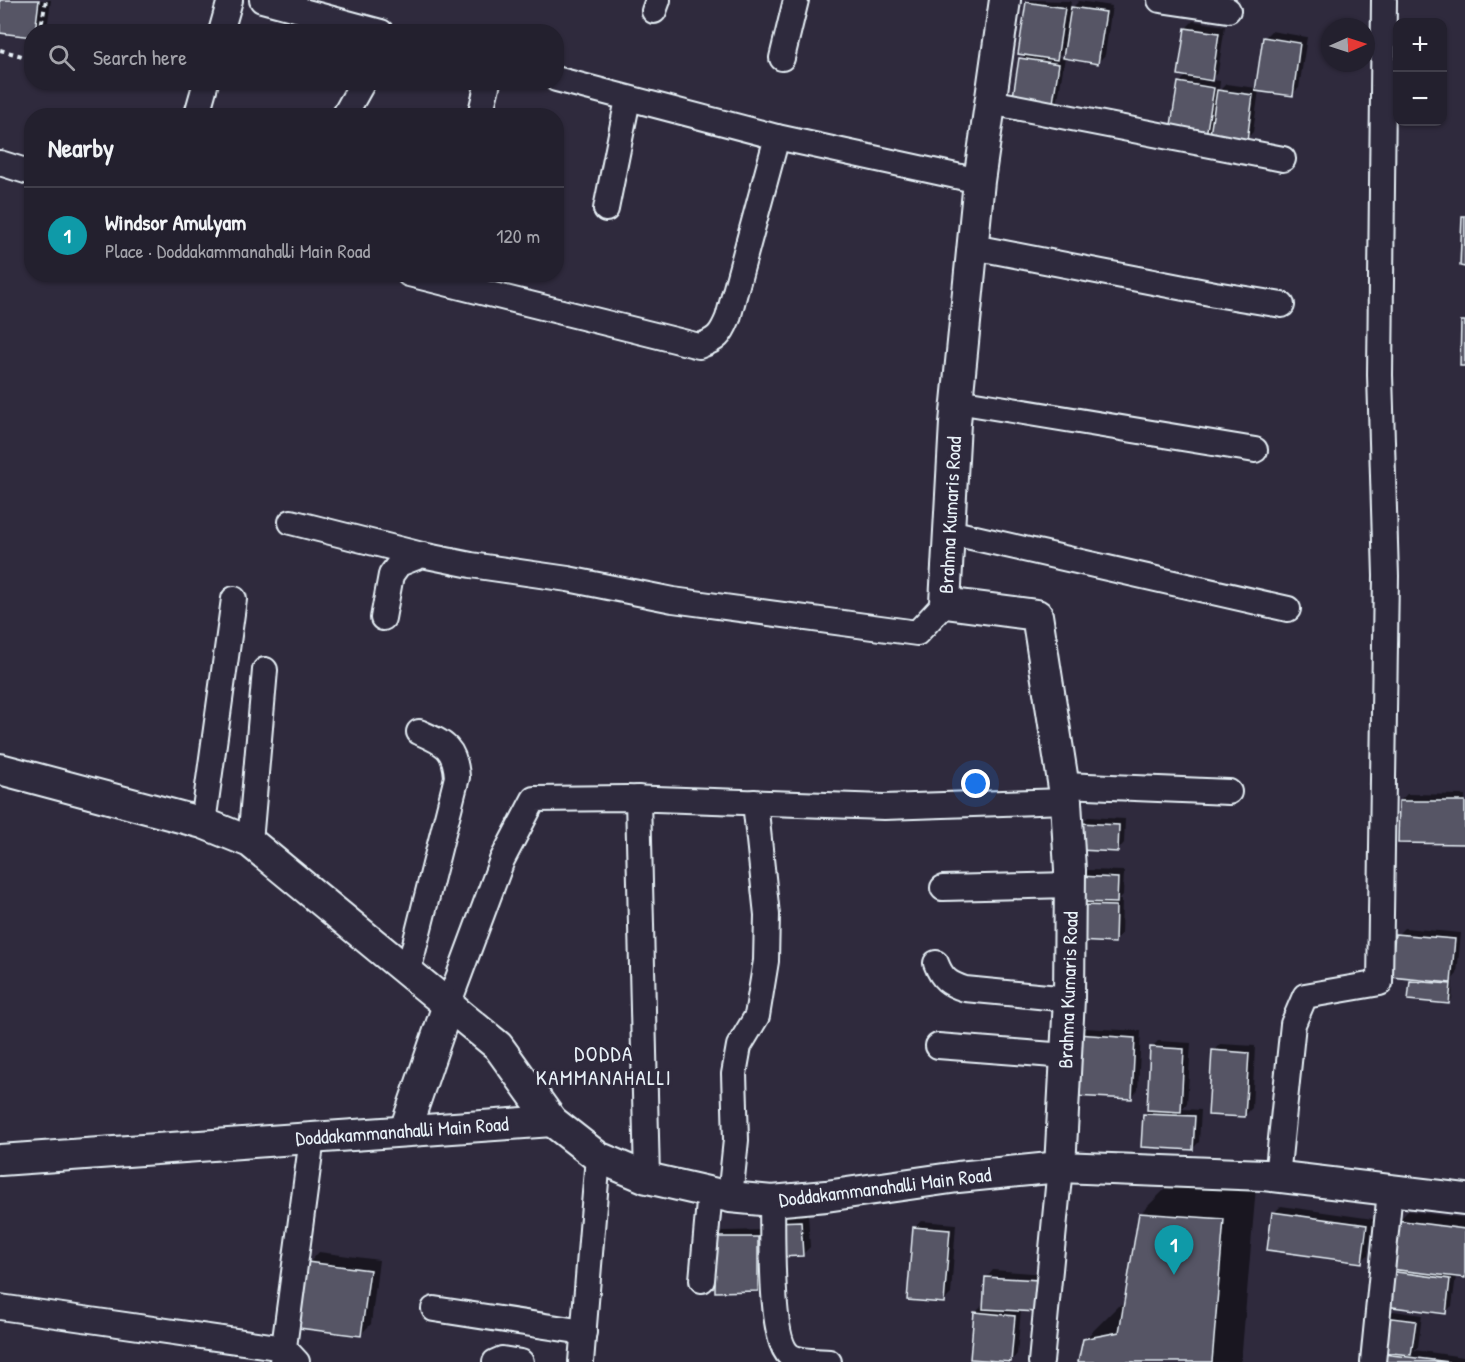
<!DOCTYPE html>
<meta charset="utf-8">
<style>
:root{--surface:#23202e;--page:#2f2d3a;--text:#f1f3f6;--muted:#a3a3aa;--line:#403e4a;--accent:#2563eb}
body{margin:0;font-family:"Patrick Hand",sans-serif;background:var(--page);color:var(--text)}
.controls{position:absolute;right:18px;top:18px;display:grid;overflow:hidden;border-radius:12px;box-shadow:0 2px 4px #0004}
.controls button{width:54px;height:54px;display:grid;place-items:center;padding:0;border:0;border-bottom:2px solid var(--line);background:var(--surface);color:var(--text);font:30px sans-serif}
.compass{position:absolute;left:1321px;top:18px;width:54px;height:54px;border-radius:50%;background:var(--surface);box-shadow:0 2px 4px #0004;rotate:87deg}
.you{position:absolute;left:976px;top:784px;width:21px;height:21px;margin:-15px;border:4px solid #fff;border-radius:50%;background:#1a73e8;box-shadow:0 0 0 9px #1a73e833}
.badge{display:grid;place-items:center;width:39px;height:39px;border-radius:50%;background:var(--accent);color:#fff;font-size:20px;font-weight:700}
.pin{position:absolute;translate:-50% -50px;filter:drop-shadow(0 2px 3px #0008)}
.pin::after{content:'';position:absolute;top:32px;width:21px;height:18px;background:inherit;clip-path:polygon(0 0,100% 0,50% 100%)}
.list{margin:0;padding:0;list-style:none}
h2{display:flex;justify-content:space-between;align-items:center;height:78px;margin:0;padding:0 24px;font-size:26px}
h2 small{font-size:20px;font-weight:400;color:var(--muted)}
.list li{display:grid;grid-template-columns:39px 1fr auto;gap:18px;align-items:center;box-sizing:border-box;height:96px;padding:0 24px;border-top:2px solid var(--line)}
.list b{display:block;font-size:22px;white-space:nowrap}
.list p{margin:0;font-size:20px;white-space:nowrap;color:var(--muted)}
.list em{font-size:20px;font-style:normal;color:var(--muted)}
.icon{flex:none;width:33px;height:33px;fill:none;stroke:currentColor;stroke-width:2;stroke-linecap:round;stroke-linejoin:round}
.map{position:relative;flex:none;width:1465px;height:1362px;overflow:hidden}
.search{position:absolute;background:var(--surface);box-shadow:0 2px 4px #0004;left:24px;top:24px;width:540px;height:66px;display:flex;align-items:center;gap:15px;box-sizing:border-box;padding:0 21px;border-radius:24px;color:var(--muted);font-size:22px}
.panel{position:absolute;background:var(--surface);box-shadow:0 2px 4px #0004;left:24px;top:108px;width:540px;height:174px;border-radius:24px}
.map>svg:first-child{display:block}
.shadow{fill:#0007;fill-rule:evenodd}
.building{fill:#575565;stroke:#e8f1f8;stroke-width:1.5}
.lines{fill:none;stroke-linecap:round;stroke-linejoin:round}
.minor-casing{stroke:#e8f1f8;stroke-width:28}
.tertiary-casing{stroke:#e8f1f8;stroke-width:34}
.path{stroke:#e8f1f8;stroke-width:4;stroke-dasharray:4.5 4.5;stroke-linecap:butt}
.minor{stroke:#2f2a3d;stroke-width:24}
.tertiary{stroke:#2f2a3d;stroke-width:30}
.labels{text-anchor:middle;stroke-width:6;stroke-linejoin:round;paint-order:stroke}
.street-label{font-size:20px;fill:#e8f1f8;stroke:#2f2a3d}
.neighbourhood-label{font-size:21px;letter-spacing:1.5px;fill:#e8f1f8;stroke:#2f2a3d}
</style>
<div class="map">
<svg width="1465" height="1362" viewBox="0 0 1465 1362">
<rect width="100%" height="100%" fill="#2f2a3d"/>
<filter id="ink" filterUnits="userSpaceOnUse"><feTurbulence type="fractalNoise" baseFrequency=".0167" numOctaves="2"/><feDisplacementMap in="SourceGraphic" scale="12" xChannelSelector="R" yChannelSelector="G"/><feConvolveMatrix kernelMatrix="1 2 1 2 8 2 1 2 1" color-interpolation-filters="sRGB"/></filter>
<g filter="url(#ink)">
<g class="shadow">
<polygon points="0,0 51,0 48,22 39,32 0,32"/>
<path d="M1030,0L1071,1L1070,10L1079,1L1112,6L1105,55L1098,62L1065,57L1058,100L1051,107L1021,59L1026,54L1027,3ZM1066,49L1064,58L1058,57Z"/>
<polygon points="1193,21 1225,26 1218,72 1210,80 1220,81 1219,91 1226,84 1257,88 1264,38 1271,31 1307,37 1299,88 1292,94 1259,90 1253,132 1246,139 1213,128 1206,135 1179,83 1187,75 1186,28"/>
<polygon points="1407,794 1465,795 1465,842 1400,801"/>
<polygon points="1088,817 1125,819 1124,843 1118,850 1081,824"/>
<polygon points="1088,870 1124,871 1123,895 1118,900 1122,900 1121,934 1114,941 1080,906 1081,877"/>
<polygon points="1404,928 1461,933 1457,974 1450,982 1453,982 1452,999 1449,1002 1411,982 1415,978 1397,935"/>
<polygon points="1084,1028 1141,1031 1138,1090 1131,1097 1078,1035"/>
<polygon points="1158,1041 1191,1043 1187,1104 1182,1109 1201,1110 1199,1142 1192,1149 1144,1114 1148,1111 1151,1048"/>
<polygon points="1220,1044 1255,1046 1252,1108 1245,1115 1213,1051"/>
<polygon points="1173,1181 1256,1187 1241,1362 1080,1362 1085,1339 1118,1306 1125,1305 1140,1214"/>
<polygon points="1281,1206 1373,1219 1368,1255 1361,1261 1274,1213"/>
<polygon points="1408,1211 1465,1218 1465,1277 1456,1276 1452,1306 1445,1312 1387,1305 1398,1221"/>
<polygon points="808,1214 810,1247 803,1254 777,1256 782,1216"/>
<polygon points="921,1221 956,1224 951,1294 944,1301 914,1228"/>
<polygon points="764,1230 765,1283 758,1290 716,1238 723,1231"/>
<polygon points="319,1252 379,1260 371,1324 361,1334 309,1263"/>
<polygon points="993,1270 1045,1274 1045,1279 991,1276 991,1279 1021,1310 1017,1354 1011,1361 975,1313 982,1306 985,1307 987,1277"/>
<polygon points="1393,1311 1422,1315 1418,1347 1414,1350 1464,1357 1464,1362 1384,1362 1385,1355 1388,1351 1386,1318"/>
</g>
<g class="building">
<polygon points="0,0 39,0 35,32 32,32 32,37 0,33"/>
<polygon points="1026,2 1065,8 1057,60 1018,54"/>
<polygon points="1071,7 1106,12 1098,64 1063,58"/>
<polygon points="1185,28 1219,33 1212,81 1178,75"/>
<polygon points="1263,37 1300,43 1293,96 1255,91"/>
<polygon points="1019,58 1059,64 1052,109 1012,103"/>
<polygon points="1178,82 1214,88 1206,136 1170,131"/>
<polygon points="1217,90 1253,95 1247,141 1210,135"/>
<polygon points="1462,216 1465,216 1465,267 1460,266"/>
<polygon points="1461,321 1465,321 1465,366 1460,366"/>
<polygon points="1399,801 1465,801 1465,844 1398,843"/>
<polygon points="1080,823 1119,825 1118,852 1079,850"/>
<polygon points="1079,876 1118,878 1117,903 1078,902"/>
<polygon points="1078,905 1116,906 1115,943 1077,941"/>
<polygon points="1395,934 1455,939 1451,983 1391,977"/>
<polygon points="1410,981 1451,984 1449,1004 1408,1000"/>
<polygon points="1076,1034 1135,1038 1132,1099 1073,1096"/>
<polygon points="1150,1047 1184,1049 1181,1112 1147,1110"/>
<polygon points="1212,1050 1249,1053 1245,1117 1208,1115"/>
<polygon points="1143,1114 1195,1116 1193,1150 1141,1147"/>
<polygon points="1272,1212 1367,1225 1362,1263 1267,1250"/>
<polygon points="1139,1213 1224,1219 1212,1362 1078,1362 1083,1339 1119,1332"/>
<polygon points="1396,1220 1465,1229 1465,1278 1390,1269"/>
<polygon points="801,1221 803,1256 776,1257 774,1222"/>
<polygon points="913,1227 950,1230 944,1303 907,1300"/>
<polygon points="715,1237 758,1237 758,1291 715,1292"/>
<polygon points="307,1262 370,1270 361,1336 299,1328"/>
<polygon points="1389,1271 1450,1279 1446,1314 1385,1306"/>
<polygon points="985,1277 1039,1280 1038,1312 983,1309"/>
<polygon points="974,1312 1015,1316 1011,1362 970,1359"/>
<polygon points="1384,1317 1416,1321 1411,1355 1381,1352"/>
<polygon points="1383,1354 1450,1362 1383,1362"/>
</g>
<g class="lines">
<g class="minor-casing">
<g id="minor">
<polyline points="262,0 381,32"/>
<polyline points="1160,0 1228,10"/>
<polyline points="654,11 658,0"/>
<polyline points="221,32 230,0"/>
<polyline points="782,58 796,0"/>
<polyline points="556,79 777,137 979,181"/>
<polyline points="990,102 1283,159"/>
<polyline points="197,114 206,82"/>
<polyline points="344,116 363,82"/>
<polyline points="480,116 488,82"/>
<polyline points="0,163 32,173"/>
<polyline points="606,209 628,99"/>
<polyline points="973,247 1215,294 1282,305"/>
<path d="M409,274L699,346C717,340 721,335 728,318L777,137"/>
<polyline points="957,401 1255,450"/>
<polyline points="291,522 422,555 471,565 568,579 673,600 917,633 945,603"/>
<polyline points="949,532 1288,609"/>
<polyline points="383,618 391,575 399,564 422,555"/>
<polyline points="1064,785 1229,792"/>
<polyline points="638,798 647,1178"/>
<polyline points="203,823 234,599"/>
<polyline points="250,842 265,670"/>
<polyline points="943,888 1070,885"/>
<path d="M936,963C942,979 949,984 965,989L1069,999"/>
<path d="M408,972L457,777C455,747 444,743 419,732"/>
<polyline points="448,1005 502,860 534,799 627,798 884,807 1066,801"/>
<polyline points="938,1046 1066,1056"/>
<polyline points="1277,1177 1293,1024 1305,996 1380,983 1386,576 1380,375 1384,0"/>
<polyline points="730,1197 736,1140 734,1074 739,1046 757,1016 766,961 767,915 755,802"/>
<path d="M772,1201C773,1230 769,1338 789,1355C798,1362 818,1361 829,1362"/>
<polyline points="702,1280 710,1191"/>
<polyline points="0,1307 284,1348 297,1362"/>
<polyline points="434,1309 584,1332"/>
<polyline points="282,1362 312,1138"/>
<polyline points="495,1362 502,1359 521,1362"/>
<polyline points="581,1362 598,1157"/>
<polyline points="1041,1362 1060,1167"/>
<polyline points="1373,1362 1390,1191"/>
</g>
</g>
<g class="tertiary-casing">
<g id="tertiary">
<polyline points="1005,0 979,181 955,423 945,603 1037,615 1066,801 1070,870 1069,999 1060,1167"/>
<polyline points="0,769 203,823 250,842 498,1046 552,1121 598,1157 647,1178 730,1197 772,1201 826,1196 958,1177 1060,1167 1264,1175 1465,1199"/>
<polyline points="405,1130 448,1005"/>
<polyline points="0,1160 552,1121"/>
</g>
</g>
<g class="path">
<polyline points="40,32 46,0"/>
<polyline points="0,50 22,56 32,54"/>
</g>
<use href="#minor" class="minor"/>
<use href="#tertiary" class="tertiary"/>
</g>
</g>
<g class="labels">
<g class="street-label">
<text transform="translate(950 515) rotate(-87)" y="7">Brahma Kumaris Road</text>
<text transform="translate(1068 990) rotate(-88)" y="7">Brahma Kumaris Road</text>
<text transform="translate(402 1131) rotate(-4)" y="7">Doddakammanahalli Main Road</text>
<text transform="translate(885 1187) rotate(-7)" y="7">Doddakammanahalli Main Road</text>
</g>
<g class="neighbourhood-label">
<text x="604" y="1061">DODDA<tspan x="604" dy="24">KAMMANAHALLI</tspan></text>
</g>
</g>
</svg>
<div class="controls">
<button>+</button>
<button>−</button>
</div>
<svg class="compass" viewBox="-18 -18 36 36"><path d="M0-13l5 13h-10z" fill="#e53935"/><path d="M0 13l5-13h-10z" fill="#a3a3aa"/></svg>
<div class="you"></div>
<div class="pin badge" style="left:1174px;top:1275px;background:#0f9aa8">1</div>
<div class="search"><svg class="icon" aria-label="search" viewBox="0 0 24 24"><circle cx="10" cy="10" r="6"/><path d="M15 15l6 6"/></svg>Search here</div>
<section class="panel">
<h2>Nearby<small></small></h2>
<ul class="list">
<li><span class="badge" style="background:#0f9aa8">1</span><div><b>Windsor Amulyam</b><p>Place · Doddakammanahalli Main Road</p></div><em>120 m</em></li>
</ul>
</section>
</div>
